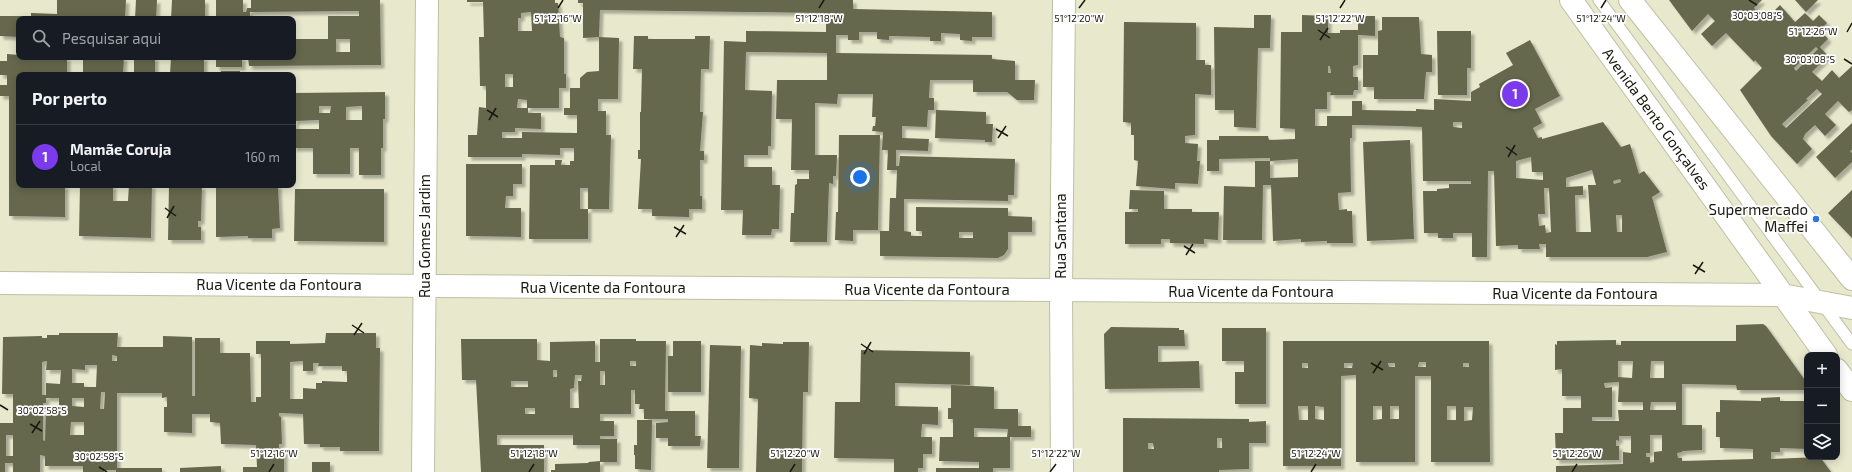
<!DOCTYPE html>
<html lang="pt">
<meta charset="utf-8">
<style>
:root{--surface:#171b24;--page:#242831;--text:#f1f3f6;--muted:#9ea1a6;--line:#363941;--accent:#7c3aed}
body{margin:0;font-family:"Exo 2",sans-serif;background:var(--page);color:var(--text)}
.controls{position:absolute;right:12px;bottom:12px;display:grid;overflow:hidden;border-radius:8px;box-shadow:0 2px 10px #0003}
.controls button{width:36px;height:36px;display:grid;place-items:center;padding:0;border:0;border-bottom:1px solid var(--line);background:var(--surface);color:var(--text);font:20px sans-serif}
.you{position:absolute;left:860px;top:177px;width:14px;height:14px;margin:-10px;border:3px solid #fff;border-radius:50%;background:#1a73e8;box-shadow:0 0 0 6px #1a73e833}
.badge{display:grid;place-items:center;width:26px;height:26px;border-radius:50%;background:var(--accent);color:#fff;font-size:13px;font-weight:700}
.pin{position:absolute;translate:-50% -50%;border:2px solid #fff;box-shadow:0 1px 4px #0006}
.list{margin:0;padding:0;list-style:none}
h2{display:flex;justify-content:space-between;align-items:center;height:52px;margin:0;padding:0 16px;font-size:17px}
h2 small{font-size:13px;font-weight:400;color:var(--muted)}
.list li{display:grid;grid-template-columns:26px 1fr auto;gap:12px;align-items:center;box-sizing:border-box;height:64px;padding:0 16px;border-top:1px solid var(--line)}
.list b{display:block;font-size:15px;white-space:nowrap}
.list p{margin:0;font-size:13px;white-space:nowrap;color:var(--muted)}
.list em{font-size:13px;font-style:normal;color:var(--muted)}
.icon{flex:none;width:22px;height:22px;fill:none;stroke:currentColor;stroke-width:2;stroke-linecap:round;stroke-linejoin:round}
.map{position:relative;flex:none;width:1852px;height:472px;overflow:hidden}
.search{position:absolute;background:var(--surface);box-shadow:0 2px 10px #0003;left:16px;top:16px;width:280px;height:44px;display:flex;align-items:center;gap:10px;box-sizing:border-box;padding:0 14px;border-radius:8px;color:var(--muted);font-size:15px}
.panel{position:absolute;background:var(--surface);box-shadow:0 2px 10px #0003;left:16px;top:72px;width:280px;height:116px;border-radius:8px}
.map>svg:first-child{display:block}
.building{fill:#66674e;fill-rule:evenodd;filter:url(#shadow)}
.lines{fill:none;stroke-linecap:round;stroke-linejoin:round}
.lane-casing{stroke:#bec0a4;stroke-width:13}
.street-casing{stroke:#bec0a4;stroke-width:24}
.secondary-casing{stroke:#bec0a4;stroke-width:24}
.primary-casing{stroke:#bec0a4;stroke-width:24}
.lane{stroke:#fff;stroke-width:11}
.street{stroke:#fff;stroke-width:22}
.secondary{stroke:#fff;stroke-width:22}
.primary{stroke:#fff;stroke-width:22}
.ticks{fill:none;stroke:#19190f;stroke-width:1.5}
.poi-dot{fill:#3175e2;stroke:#fff;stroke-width:1.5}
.labels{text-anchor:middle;stroke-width:3.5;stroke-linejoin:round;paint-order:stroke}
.street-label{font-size:15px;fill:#19190f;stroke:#fff}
.poi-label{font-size:15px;fill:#19190f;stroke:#fff;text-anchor:end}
.ticks-label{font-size:10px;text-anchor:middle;fill:#19190f;stroke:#fff;stroke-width:3.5;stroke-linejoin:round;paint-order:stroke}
</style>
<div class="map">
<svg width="1852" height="472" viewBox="0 0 1852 472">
<defs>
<filter id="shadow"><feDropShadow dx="3.5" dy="3.5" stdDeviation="1" flood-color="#0004"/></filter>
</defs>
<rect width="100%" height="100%" fill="#e7e8cc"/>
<g class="building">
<polygon points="57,0 126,0 125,19 19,19 19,37 0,36 0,16 31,16 31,13 57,14"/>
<polygon points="136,0 157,0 156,19 135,19"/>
<polygon points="172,0 205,0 205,19 171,19"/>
<path d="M216,0H243V12H246L247,8H251V0H380L381,65L249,66L248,57H293V39H328V16H359V11L250,12V19H216ZM336,39H350V52H336Z"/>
<path d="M467,0H555V3H558L560,37L564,38V74H566V88H559V108H528V113H541V129L515,128V132H502V138H522V132L577,133V115H564V108H570V88H580V78L587,72L599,71V37L583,38V3H578V0H853V9L992,12V37H972V41L960,40V34L941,33V41H930V37L889,36V40L877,39V32H859V40H848V35H836V53L992,55V59L1015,61V80H1035L1034,100H1017L1007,92H973V80H930L929,98H934V110H928L927,127L902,126V138L929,139L928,151L896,150V166H899L900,156L1015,159L1014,195H1008V201L904,199V231L911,232V236H922V231H916V207L1008,208V216L1032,217V232H1008V249L1004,255L998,258L880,256V231H889L890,198H896L897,170H887L888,150H882L883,132L872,131L873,126H875L876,117H872L873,94H838L837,104L815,103V155H837L836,176H833V184L829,183V185L827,242H790L791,213H794L795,185L797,184V179H809V170H791L792,119H776L777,80H827V53L746,52L745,90L772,91L771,146H768V155H744V167H772V185H780L779,229H772L771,235H742L743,210H721L724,41L746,42V31L826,32V13L600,10L599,37L619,38L618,99H598V111H606V135H611L609,209H588V239H529L530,165H555V160H562L561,165H570V161H574V148H560V155L522,154V157H468V135H477L479,107L486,108V86H480L479,37H484L483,2H467ZM531,12L532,31H518V18H521V13ZM505,74H513V87H505ZM518,99L527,100V108H517ZM580,188H588V209H580ZM959,232H973V238H959Z"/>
<path d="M1669,0H1762L1754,8L1765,20L1780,5L1795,22L1805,13L1813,21L1819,15L1827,23L1820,30L1828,39L1820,47L1828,56L1812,72L1822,81L1832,70L1839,78L1852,66V110L1849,112L1838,101L1825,114L1836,125L1825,136L1815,125L1805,134L1803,139L1812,149L1797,164L1771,136L1740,90L1762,68L1755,60L1754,62L1726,33L1712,46L1701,34L1715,21L1708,14L1692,31ZM1816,47L1818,49L1796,71L1794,68ZM1817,89L1822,94L1786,128L1782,124L1808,100L1806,99Z"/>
<polygon points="1795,0 1818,0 1806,12"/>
<polygon points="1254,15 1271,15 1270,48 1258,48 1256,128 1234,127 1234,110 1215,110 1214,27 1254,28"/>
<path d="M1302,15L1328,16V33H1340V30H1358V16H1375V36L1358,35V65L1353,66V77H1358V90H1354L1353,95H1330L1331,92H1327V109H1315V126H1327V116H1352V101H1362V110L1416,111V109L1434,110V99L1471,101V92L1480,87L1479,84L1513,65L1506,53L1530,40L1560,96L1535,109L1542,123L1533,128L1538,138L1542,137V139L1603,122L1621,147L1630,144L1639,174L1644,171L1660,192L1652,197L1667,252L1647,257H1546V244H1539L1540,249H1518V245L1496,246L1494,171H1488L1487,257H1472V233H1453V238H1438V233H1424L1423,191H1437V189L1449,188V184H1471V181H1423L1422,127L1399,126L1352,125V138H1350L1351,192L1338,193L1339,210L1347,209V211H1352L1353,243H1327V241L1301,242V239L1273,241L1271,185H1263L1262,240H1223L1224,186L1255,187V161H1270V178L1298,177V159L1270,161V158L1219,159V171H1207V140H1219V136H1268L1269,140L1295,139V129L1280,128L1281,32H1302ZM1328,66H1330L1331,73H1328ZM1453,122H1462V128L1453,127ZM1531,157L1532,172H1543V180L1516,178V161ZM1592,170L1596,185H1588L1591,232H1576L1575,195H1583V186L1566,187V178ZM1620,179L1621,182L1614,184L1613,181ZM1544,188H1549L1551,232L1546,233L1545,225L1539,226L1538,214H1545ZM1616,215H1622V232H1617Z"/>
<polygon points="1382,17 1419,17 1421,54 1432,55 1432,72 1426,72 1424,99 1374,99 1374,87 1363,87 1363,55 1378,55 1378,31 1382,30"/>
<polygon points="1124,22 1196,23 1196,60 1205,60 1205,65 1211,65 1211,95 1195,94 1195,135 1185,136 1185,143 1198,144 1197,161 1200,161 1198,184 1175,183 1175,189 1136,186 1138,161 1134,160 1134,135 1131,135 1131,123 1123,122"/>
<polygon points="1437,31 1471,31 1471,68 1467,68 1467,95 1438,95"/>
<polygon points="634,36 648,36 648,39 695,39 695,36 710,36 709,69 701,69 700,112 703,112 700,151 704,151 704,160 700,160 700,196 702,196 702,209 689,209 689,217 652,216 652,209 638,209 641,159 638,159 638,150 640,150 640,112 641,112 642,69 633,69"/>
<polygon points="7,54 19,55 19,57 67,57 67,75 19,75 19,185 65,185 65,217 9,216 9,96 0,96 0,85 7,85 7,75 0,75 0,61 7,61"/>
<polygon points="83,57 124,57 123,75 83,75"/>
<rect x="134" y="57" width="21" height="18"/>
<polygon points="171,57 204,57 204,75 170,75"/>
<rect x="216" y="57" width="26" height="10"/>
<rect x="221" y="71" width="19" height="4"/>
<path d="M385,92V119H383V148H381V175H359V148H350V174H313V148H293V93ZM319,106H331L330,113H319ZM362,106V120H346V107ZM319,120V129H295V121Z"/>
<polygon points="936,110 986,112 986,124 993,124 992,142 985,142 985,140 935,138"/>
<polygon points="1852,123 1852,150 1850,151 1852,153 1852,162 1835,178 1816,157"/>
<polygon points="839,135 880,135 878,230 853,230 853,241 835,240 836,212 838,212"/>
<polygon points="1410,140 1414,239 1367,241 1363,142"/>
<polygon points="466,164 522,164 522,184 513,184 513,196 506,196 505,208 521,208 521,237 466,236"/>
<polygon points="80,185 113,185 113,201 128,201 129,185 152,185 151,238 79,236"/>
<polygon points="169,185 202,186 201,221 198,221 198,227 201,227 201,240 168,240"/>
<polygon points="216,185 278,185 280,228 272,229 272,238 248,238 248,236 216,237"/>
<polygon points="295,189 384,189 384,242 294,241"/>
<polygon points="1130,190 1164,191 1164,209 1192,209 1192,212 1219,212 1218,240 1204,239 1204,244 1170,243 1170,239 1161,239 1161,244 1125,244 1125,212 1138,212 1138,209 1129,209"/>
<polygon points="1852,190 1852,238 1828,213"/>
<path d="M1736,325L1763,324L1766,326L1807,383V390H1737L1736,385L1682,384V425H1702V450L1682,451V452L1677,453L1678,458H1682V461L1753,459V449L1720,448V437H1716V412H1720V400L1761,401V398L1780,397V401H1807V449L1780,448V452H1771V459L1820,457L1831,472H1556V466L1623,464V452L1631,453V436H1619V441L1616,440V446H1619V460H1556L1555,433H1563V408H1581V396H1562V369L1555,370V344L1557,345V341L1616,340V345H1621V341H1736ZM1618,361H1633L1632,378L1618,377ZM1651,361H1664V378H1650ZM1619,382L1618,402H1643V410H1618L1619,421H1592V417H1612V387L1605,388L1604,383ZM1651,402H1676V410H1650ZM1650,435H1662V451L1654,452V462L1650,463V457H1646V453H1650Z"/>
<polygon points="1111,327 1179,328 1179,330 1184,330 1185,346 1158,346 1158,362 1199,361 1200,388 1105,389 1104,334"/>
<polygon points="1222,328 1266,328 1266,404 1235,404 1235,372 1244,372 1244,361 1222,361"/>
<path d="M59,333H118L117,347H163V336L192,337V396H195V338H220V353H250L251,402H256V397H261V354H256V341H290V344L325,343L326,333H376V348H380L379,451H340V447H320V444H304L303,414L279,413V416L281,417L282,444H279V450H284V472H243V467H257L256,445L221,444L220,423L210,422V414H192V433L164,432V407H167V397L162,398V393H117V468H162V472H116V470H104V472H83V466H45V456L40,455V472H13V463H5V472H0V423H13V394H2L3,337L42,336V338H47V335H59ZM112,355L117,356V361H112ZM47,361L46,370H61L60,384L46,383V395H42V362ZM303,361V371H313V363H319L318,366H342V371H347V382L322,381V383H316V389L303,388V399H290V362ZM85,365H97L96,387H84V383H72V369L85,370ZM101,392H105L104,409H100ZM46,398H59V407L46,406L45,441L43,440V403H46ZM72,398H84V407L72,406ZM71,422H84V435H70ZM6,435H13V456H6Z"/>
<path d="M461,339H537V360L550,361V342L595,341V362H600V339H636V341H666L665,411H695V436H701L700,446H668V438H656V423L668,422V419H644V409H639L640,404H635V390H631V414H600V421H614V436H600V439H617V462H600V472H551V470H555V464L588,463L589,462L600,461V445H573V435H497V445H544V472H481L476,380H462ZM630,361H636V366H630ZM553,370H557V377H553ZM600,371H605V385H600ZM575,375H582L581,381H578L579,408H570V389L574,388ZM511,381H528V387H511ZM525,408H535V414H525Z"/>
<polygon points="673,341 701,341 701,392 668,392 668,356 673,356"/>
<path d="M1283,341H1489L1490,462H1431V376H1415V462H1356V375L1341,376V466H1283ZM1419,362H1426V367H1418ZM1302,363H1308V368H1302ZM1344,363H1353L1352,368H1344ZM1388,363H1395V367H1389ZM1463,363H1469V367H1463ZM1298,406H1308V420H1299ZM1315,406L1324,407V420L1315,419ZM1373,406H1382V419L1373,420ZM1390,406H1399V419H1390ZM1447,406H1456V420H1447ZM1464,407H1473L1472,420L1464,421Z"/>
<polygon points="783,342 809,342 808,392 803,392 802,472 756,472 758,399 749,398 750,345 762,346 762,343 783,344"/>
<polygon points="710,345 741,346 739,468 707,468"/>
<polygon points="861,350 970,352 970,385 895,383 895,406 938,407 938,425 922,424 921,437 932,437 932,454 923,454 923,468 918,468 918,472 894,472 894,459 834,458 835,402 860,402"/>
<path d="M951,385L994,387V409H1018V426H1031V437H1010V468H993V472H936V468H979V462L939,461L940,437H953V419H948V408H951ZM974,428L1008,429L1007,437H974Z"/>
<path d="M1123,418L1249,419V422L1266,421V443H1249V469L1219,470V472H1123ZM1217,438H1222V448H1217ZM1148,443H1153L1154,449H1148Z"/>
<polygon points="637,420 652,420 651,470 635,469 635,455 634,455 634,445 637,445"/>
<rect x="312" y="462" width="18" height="10"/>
<polygon points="221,466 221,472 180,472 180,468"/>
</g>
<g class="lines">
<g class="lane-casing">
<polyline id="lane" points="1599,0 1852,344"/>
</g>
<g class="street-casing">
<polyline id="street" points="423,472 427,0"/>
</g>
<g class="secondary-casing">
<g id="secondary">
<polyline points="0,283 1782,295 1852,308"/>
<polyline points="1062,472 1061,291 1064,0"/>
</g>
</g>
<g class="primary-casing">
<g id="primary">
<polyline points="1571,0 1826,355"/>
<polyline points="1630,0 1852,279"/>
<polyline points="1837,370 1852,390"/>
</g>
</g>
<use href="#lane" class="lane"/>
<use href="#street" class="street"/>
<use href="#secondary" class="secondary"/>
<use href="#primary" class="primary"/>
</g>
<path class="ticks" d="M1749,0L1757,5M558,8L563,0M819,8L824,0M1079,8L1085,0M1340,8L1345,0M1601,8L1606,0M1318,30L1330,38M1847,32L1852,23M1320,40L1328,28M1844,59L1852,64M487,110L498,117M489,120L496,108M996,129L1008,136M998,138L1006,126M1506,147L1517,155M1508,157L1515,145M165,208L176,216M167,218L174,206M674,227L686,234M676,237L684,225M1184,246L1195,253M1186,255L1193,244M1693,265L1705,272M1695,274L1703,262M352,325L364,333M354,335L362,323M861,344L873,352M864,354L871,342M1371,363L1383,370M1373,373L1381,361M0,405L8,410M30,424L42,431M32,433L40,421M99,467L107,472M269,472L274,464M529,472L534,464M790,472L795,464M1050,472L1056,464M1311,472L1316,464M1572,472L1577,464"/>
<circle class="poi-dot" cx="1816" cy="219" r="4"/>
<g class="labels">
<g class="street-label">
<text transform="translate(1656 119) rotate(54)" y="5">Avenida Bento Gonçalves</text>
<text transform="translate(425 236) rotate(-90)" y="5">Rua Gomes Jardim</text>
<text transform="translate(1061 236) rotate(-90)" y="5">Rua Santana</text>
<text x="279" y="290">Rua Vicente da Fontoura</text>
<text x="603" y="293">Rua Vicente da Fontoura</text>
<text x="927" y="295">Rua Vicente da Fontoura</text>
<text x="1251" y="297">Rua Vicente da Fontoura</text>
<text x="1575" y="299">Rua Vicente da Fontoura</text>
</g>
<g class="poi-label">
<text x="1808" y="215">Supermercado<tspan x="1808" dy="17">Maffei</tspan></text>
</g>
</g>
<g class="ticks-label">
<text x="1757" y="19">30°03'08"S</text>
<text x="558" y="22">51°12'16"W</text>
<text x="819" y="22">51°12'18"W</text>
<text x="1079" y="22">51°12'20"W</text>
<text x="1340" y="22">51°12'22"W</text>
<text x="1601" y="22">51°12'24"W</text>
<text x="1813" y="35">51°12'26"W</text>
<text x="1810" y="63">30°03'08"S</text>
<text x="42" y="414">30°02'58"S</text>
<text x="274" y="457">51°12'16"W</text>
<text x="534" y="457">51°12'18"W</text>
<text x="795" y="457">51°12'20"W</text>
<text x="1056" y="457">51°12'22"W</text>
<text x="1316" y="457">51°12'24"W</text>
<text x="1577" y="457">51°12'26"W</text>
<text x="99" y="460">30°02'58"S</text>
</g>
</svg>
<div class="controls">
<button>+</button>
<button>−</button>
<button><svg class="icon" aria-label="layers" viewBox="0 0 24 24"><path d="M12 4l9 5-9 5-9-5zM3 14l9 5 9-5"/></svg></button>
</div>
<div class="you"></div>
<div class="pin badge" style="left:1515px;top:94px">1</div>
<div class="search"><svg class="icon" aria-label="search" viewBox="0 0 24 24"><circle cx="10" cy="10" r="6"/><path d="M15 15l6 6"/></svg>Pesquisar aqui</div>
<section class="panel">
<h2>Por perto<small></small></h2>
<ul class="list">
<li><span class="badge">1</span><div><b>Mamãe Coruja</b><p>Local</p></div><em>160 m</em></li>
</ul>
</section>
</div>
